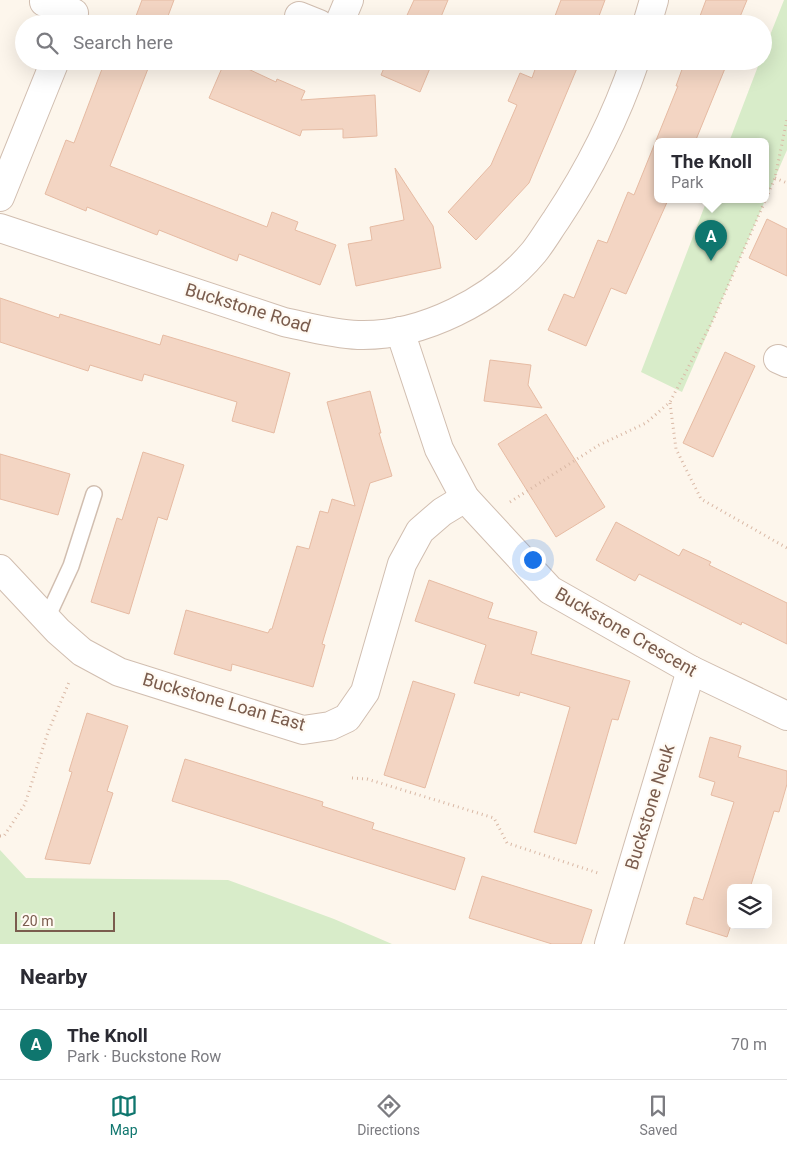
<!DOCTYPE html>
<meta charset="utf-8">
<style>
:root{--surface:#fff;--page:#f2f2f3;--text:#2b2b33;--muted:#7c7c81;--line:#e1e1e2;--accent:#0f766e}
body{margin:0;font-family:Roboto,sans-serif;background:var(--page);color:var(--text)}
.controls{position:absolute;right:15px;bottom:15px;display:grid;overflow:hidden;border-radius:8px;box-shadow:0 5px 20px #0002}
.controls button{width:45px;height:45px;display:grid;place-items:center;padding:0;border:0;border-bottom:1px solid var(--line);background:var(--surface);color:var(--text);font:25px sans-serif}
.scale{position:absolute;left:15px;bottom:12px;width:100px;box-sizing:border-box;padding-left:5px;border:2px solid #7a5c4d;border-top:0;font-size:14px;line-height:18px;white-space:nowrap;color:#7a5c4d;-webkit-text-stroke:4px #fffaf3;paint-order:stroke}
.you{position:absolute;left:532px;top:559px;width:18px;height:18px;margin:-12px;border:4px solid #fff;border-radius:50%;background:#1a73e8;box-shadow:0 0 0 8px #1a73e833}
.badge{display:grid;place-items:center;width:32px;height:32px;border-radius:50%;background:var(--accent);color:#fff;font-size:16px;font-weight:700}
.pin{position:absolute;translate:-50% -41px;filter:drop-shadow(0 1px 2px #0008)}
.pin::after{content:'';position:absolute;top:26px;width:18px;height:15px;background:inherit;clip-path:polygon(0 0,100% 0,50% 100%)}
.popup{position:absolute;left:654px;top:138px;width:115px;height:65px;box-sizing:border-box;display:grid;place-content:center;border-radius:8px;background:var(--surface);filter:drop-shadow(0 1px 4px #0005);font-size:16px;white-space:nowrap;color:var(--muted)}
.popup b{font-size:19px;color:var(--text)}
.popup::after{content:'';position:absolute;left:50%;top:100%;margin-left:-10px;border:10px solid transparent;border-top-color:var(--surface)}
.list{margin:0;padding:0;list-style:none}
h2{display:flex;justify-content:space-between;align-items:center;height:65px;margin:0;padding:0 20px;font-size:21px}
h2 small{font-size:16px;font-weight:400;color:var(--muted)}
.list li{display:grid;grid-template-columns:32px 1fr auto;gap:15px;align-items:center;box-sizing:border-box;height:70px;padding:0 20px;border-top:1px solid var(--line)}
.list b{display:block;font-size:19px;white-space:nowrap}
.list p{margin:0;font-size:16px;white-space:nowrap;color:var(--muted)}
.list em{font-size:16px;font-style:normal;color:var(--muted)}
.icon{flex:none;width:28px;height:28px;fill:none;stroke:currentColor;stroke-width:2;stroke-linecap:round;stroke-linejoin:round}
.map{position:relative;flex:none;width:787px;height:944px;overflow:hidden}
.search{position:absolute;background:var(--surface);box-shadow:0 5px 20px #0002;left:15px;right:15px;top:15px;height:55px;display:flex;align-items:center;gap:12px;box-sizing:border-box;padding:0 18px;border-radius:28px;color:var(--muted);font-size:19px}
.sheet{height:135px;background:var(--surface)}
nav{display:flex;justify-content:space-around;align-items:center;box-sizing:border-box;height:70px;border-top:1px solid var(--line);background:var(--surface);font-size:14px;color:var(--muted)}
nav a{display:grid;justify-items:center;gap:2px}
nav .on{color:var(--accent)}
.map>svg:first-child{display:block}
.green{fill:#d8ecc9}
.building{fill:#f3d5c3;stroke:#e6bba3}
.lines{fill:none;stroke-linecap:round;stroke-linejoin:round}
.lane-casing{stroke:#d1beb0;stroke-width:18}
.street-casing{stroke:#d1beb0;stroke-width:30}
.path{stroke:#d9b8a5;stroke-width:3;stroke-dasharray:1 4;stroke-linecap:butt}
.lane{stroke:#fff;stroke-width:15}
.street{stroke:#fff;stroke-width:28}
.labels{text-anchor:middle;stroke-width:4.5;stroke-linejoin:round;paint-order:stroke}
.street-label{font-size:18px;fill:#7a5c4d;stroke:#fffaf3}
</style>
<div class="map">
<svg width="787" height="944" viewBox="0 0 787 944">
<rect width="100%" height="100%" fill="#fdf6ec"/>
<g class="green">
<polygon points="784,0 787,0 787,150 682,392 641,372 707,200 765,200 765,142 729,142 760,61 763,61 763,53"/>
<polygon points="0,850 26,878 228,880 334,919 392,944 0,944"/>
</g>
<g class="building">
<polygon points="142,0 174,0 165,24 133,24"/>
<polygon points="414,0 448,0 438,24 403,24"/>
<polygon points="561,0 605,0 596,24 552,24"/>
<polygon points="706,0 747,0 737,24 697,24"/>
<polygon points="105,61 151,61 110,166 267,227 272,212 298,222 295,230 336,245 320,285 239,254 237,261 159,230 157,235 87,207 86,211 45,194 66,140 74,143"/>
<polygon points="225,61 231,61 276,82 277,79 305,91 301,100 375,95 377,136 343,138 343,129 302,130 300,136 209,98"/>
<polygon points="387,61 433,61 420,92 381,75"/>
<polygon points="538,61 580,61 529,183 476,240 448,212 491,165 517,105 508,101 520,73 532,78"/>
<polygon points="685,61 728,61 695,142 657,142 657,200 668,200 626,294 611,288 586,346 548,330 564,294 574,298 598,240 607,243 628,192 634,195 678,86 676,86"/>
<polygon points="395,168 433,226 441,268 356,286 348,244 372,240 370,227 404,220"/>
<polygon points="767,219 787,229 787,276 749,258"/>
<polygon points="0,298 59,318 60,314 160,345 163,335 290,373 274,433 232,421 237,402 144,374 142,381 90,365 88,371 0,342"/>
<polygon points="725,352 755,366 713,457 683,443"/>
<polygon points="490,360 531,365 528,385 542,408 484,401"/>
<polygon points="370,391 381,433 379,433 392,476 370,483 322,644 325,645 313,687 232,664 231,671 174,654 186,610 268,633 270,629 272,629 297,546 309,549 320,511 328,513 332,499 355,506 327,402"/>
<polygon points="546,414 605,507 556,537 498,444"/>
<polygon points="143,452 184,465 167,520 158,517 129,614 91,602 117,518 122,520"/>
<polygon points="0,454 70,474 58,515 0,499"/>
<polygon points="616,522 679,556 683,549 711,562 709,565 787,603 787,644 742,622 741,625 639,574 635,581 596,560"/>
<polygon points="429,580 493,603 488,618 537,632 531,654 630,681 618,720 612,719 576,844 534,832 570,707 520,692 519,696 474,683 486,645 415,621"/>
<polygon points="413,681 455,694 425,788 384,775"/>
<polygon points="87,713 128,726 107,791 113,793 90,864 45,859 72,772 69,771"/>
<polygon points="710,737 741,746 738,757 787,771 787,784 779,812 774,811 750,888 731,888 731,925 727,937 686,924 694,897 703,900 734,802 711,795 715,782 699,777"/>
<polygon points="185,759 323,802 322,806 374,823 372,829 465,858 455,890 172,801"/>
<polygon points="482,876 592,910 581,944 552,944 469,918"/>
</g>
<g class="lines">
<g class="lane-casing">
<polyline id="lane" points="47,618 71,566 94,494"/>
</g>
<g class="street-casing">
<g id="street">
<polyline points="44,2 74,13 70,24"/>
<polyline points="299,16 319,24"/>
<polyline points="339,24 349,0"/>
<polyline points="647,24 654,0"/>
<polyline points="0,197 55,61"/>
<path d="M0,228L284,322C308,327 333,334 358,335C422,337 494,300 534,252C542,242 549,230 556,220C588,172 616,117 635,61"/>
<polyline points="400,331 439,449 465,498 550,590 691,670 787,716"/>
<polyline points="778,359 787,363"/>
<polyline points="0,569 58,631 82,652 119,672 303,730 330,726 347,718 365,692 402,564 420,531 442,512 465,498"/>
<polyline points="609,944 691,670"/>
</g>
</g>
<g class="path">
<polyline points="775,178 787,183"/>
<polyline points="670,403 676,449 701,499 787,548"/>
<polyline points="510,502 599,445 646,423 670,402 713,320 775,178 787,119"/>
<polyline points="352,778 367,779 494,818 507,843 598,873"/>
<polyline points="0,836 4,836 25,804 48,732 70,680"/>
</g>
<use href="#lane" class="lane"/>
<use href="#street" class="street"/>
</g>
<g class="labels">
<g class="street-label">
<text transform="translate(248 308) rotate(17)" y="6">Buckstone Road</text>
<text transform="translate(626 632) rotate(30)" y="6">Buckstone Crescent</text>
<text transform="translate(224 702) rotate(16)" y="6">Buckstone Loan East</text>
<text transform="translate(650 807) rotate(-73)" y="6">Buckstone Neuk</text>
</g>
</g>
</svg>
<div class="controls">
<button><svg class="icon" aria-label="layers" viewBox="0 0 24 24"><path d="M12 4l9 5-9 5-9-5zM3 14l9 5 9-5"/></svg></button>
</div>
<div class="scale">20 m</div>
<div class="you"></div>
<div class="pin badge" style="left:711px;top:261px">A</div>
<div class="popup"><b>The Knoll</b>Park</div>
<div class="search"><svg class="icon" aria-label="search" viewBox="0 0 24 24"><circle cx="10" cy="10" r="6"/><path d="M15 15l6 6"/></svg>Search here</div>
</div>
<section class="sheet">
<h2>Nearby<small></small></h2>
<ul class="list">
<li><span class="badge">A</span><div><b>The Knoll</b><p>Park · Buckstone Row</p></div><em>70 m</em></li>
</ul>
</section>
<nav>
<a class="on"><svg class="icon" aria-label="map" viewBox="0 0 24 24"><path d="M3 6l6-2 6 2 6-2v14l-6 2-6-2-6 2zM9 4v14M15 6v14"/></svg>Map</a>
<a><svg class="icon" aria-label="directions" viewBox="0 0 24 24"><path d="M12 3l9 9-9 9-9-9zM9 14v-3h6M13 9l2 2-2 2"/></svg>Directions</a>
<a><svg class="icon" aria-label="saved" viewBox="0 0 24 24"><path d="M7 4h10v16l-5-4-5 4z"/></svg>Saved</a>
</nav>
